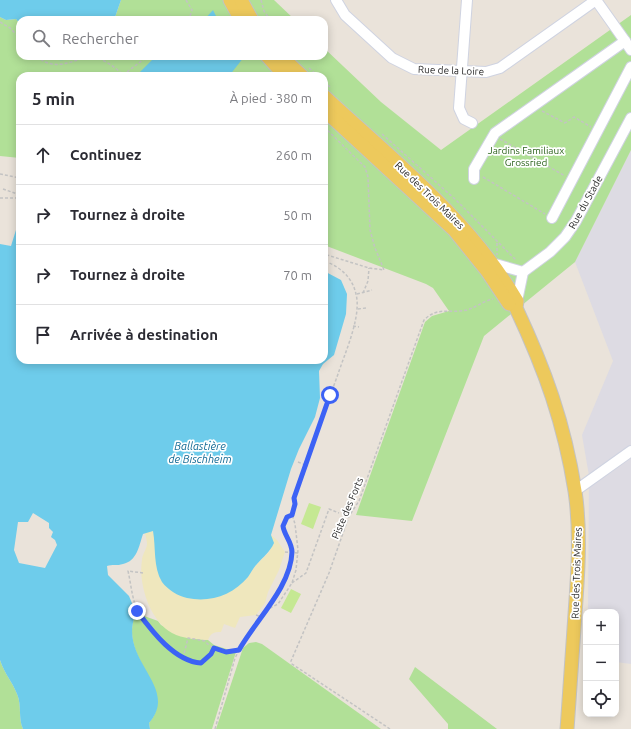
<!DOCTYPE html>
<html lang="fr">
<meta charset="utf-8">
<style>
:root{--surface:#fff;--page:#f2f2f3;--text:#2b2b33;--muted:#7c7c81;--line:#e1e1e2}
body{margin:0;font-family:Ubuntu,sans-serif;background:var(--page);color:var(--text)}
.controls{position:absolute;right:12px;bottom:12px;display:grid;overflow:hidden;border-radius:8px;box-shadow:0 2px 10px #0003}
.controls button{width:36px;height:36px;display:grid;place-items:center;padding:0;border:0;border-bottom:1px solid var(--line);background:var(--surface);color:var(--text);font:20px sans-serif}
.stop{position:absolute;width:12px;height:12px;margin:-9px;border:3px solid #3c62f5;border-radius:50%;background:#fff}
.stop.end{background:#3c62f5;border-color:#fff;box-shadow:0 1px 4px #0008}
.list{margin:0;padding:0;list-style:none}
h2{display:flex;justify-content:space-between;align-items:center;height:52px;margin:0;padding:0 16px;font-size:17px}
h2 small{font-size:13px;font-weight:400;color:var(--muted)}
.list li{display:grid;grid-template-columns:26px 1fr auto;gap:12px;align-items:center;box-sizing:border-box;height:60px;padding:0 16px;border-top:1px solid var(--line)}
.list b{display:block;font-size:15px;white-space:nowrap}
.list em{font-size:13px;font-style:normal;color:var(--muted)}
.icon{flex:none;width:22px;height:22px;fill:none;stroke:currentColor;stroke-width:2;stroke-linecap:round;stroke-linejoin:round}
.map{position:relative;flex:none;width:631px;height:729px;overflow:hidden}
.search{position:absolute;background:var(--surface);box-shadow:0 2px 10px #0003;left:16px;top:16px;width:312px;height:44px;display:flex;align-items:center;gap:10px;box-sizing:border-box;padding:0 14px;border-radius:12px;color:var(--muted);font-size:15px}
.panel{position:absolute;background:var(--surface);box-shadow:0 2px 10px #0003;left:16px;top:72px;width:312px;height:292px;border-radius:12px}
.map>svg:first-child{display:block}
.industrial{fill:#dddbe3}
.green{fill:#b1e097}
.sand{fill:#efe7bd}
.pitch{fill:#c5e893}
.water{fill:#6ecceb;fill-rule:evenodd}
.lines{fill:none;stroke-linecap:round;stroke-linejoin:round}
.minor-casing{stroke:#cfd3e1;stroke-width:12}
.major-casing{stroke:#c3c3c3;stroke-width:15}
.path{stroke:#c3c3c3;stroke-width:1.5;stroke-dasharray:3 2;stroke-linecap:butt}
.minor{stroke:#fff;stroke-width:10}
.major{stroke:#edc95c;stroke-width:13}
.route{stroke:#3c62f5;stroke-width:5}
.labels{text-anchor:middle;stroke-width:3.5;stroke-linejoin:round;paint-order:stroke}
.street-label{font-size:10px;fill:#282828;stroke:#fff}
.park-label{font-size:10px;fill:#2b621b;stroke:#fff}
.water-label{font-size:11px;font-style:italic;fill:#106994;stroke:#fff}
</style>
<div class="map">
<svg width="631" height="729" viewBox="0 0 631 729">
<rect width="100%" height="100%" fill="#eae3da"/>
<polygon class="industrial" points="631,150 631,664 616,662 616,612 588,612 589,476 582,435 613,361 575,262"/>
<g class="green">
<polygon points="121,0 274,0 295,20 114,20"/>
<polygon points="631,15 631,150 575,262 484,336 412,521 356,515 425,322 432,316 449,311 433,288 426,284 324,245 324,76 20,76 20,158 0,156 0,17 6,20 16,19 20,24 20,56 46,56 70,59 74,56 324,56 324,48 381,102 441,150"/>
<path d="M136,613L158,621L161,625L188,638L208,640L214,645L236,652L212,729H150L149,723C179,689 116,658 136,613Z"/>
<polygon points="256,642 262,644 381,729 216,729 243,648 249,643"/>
<path d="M0,660C5,675 12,681 17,694C22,705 18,719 23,729H0Z"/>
<polygon points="415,667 497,729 448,729 448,724 409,679"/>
</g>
<path class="sand" d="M153,531L247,578L256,565L270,551L271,535L277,540L285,552L279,570L268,592L265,603L256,615L240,617L235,628L224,624L221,632C213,632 211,633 208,640C196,639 183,639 172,633C150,621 138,584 142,560C142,555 146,550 147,545C147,541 146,537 145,533Z"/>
<g class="pitch">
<polygon points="309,503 321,507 313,529 301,524"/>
<polygon points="291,589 301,594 291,613 281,608"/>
</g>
<g class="water">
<polygon points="0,0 121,0 114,20 20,20 20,24 16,19 6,20 0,17"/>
<polygon points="213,10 218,20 204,20"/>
<path d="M46,56H74C65,62 55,61 46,56Z"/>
<polygon points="156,56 243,56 244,57 229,76 136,76"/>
<path d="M20,217V248L17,249L20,254V360H324V271L341,280L347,294L346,314L334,355L323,364L319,371L320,398L315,417L299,449L291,469L271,535L274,543C270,552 263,557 257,564C253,568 251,573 248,577C233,595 210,603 187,598C178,596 168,590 162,582C153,567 156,548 153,531L143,534C139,546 137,561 123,564C117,566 112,564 107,566L108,575L129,596L136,613C116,660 181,686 149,723L150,729H23C18,719 22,705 17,694C12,681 5,675 0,660V244L11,246ZM33,513L49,523V528L53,532L51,537L55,540L57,545L45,568L19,563L14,550L18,522H28Z"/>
</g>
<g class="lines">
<g class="minor-casing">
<g id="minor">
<polyline points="336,0 345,15 392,58 414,69 486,72 500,68 596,0"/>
<polyline points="467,0 459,108 464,119 472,123"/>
<polyline points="625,41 631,50"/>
<polyline points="474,179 474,169 495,133 625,41 596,0"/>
<polyline points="552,218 631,67"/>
<polyline points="492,263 523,272 517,301"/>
<polyline points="523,272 550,252 565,237 576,221 631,118"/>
<polyline points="575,491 631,451"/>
</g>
</g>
<g class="major-casing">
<g id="major">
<polyline points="230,0 241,20"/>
<polyline points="241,0 252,20"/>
<polyline points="267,56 285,76"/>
<polyline points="281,56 302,76"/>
<path d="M324,96C393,160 469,219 517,301L516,308C545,370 564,422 575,491C581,532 578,573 575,614C572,653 570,691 567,729"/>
<polyline points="324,110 454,230 487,271 509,304"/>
</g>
</g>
<g class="path">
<polyline points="186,0 192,10 189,20"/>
<polyline points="261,0 264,11 270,20"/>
<polyline points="0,22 10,28 20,38"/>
<path d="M37,56C53,72 71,61 88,57C99,55 117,68 124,76"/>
<polyline points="309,68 318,76"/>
<polyline points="123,75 148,56"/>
<polyline points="324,82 330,87"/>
<polyline points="542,111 565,123 574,117 591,127"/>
<polyline points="324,127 365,167 368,177 370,230 375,248 384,270 369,268 324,254"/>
<polyline points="382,134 456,200 516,260"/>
<polyline points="500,139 565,176"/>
<polyline points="0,174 20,178"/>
<polyline points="483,177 545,214"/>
<polyline points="3,189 20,195"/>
<polyline points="0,198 20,198"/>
<polyline points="497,243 497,255"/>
<polyline points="363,293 368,281 369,268"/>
<polyline points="357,294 372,290"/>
<polyline points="358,309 366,308"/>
<polyline points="353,326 359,327"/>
<polyline points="298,462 308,466"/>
<polyline points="285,552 298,553"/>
<path d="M143,573L128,571C131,584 132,598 137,610C145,629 180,662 201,663L211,654L214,648"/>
<polyline points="292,583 306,573 329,509 339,513"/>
<polyline points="268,608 287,575 291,559 290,545 283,526 287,517 292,515"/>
<polyline points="256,615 262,617"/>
<path d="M183,658L188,638L205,641C214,652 226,652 239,650"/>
<path d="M215,729L235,658L243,643L268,609L278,604L292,583L296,570L298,550L295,524L292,514L295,504L294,498C308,457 323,416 338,374C345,353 359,322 357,300C355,280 342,267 324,261"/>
<path d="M390,729L292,664L291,661L329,573L349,516L359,501L424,320C438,306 449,314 467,310C476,307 484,301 493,299"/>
</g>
<use href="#minor" class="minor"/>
<use href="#major" class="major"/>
</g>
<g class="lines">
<path class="route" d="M137,611C152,631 174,661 201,663L211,654L214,648L226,652L239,650C255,621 291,587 292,552C292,542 284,535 283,526L287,517L292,515L295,504L294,498L330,395"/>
</g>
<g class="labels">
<g class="street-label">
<text transform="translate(451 70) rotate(2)" y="4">Rue de la Loire</text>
<text transform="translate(430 195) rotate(44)" y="4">Rue des Trois Maires</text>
<text transform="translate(585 202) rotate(-61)" y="4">Rue du Stade</text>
<text transform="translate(347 508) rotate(-67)" y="4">Piste des Forts</text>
<text transform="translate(576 573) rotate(-88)" y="4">Rue des Trois Maires</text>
</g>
<g class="park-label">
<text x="526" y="154">Jardins Familiaux<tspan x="526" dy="12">Grossried</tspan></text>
</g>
<g class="water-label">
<text x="200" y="450">Ballastière<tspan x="200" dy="13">de Bischheim</tspan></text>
</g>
</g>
</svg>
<div class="controls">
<button>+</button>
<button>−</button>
<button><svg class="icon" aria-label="locate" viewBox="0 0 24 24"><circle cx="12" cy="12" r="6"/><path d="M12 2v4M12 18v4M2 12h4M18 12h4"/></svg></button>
</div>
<div class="stop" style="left:330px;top:395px"></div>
<div class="stop end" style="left:137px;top:611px"></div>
<div class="search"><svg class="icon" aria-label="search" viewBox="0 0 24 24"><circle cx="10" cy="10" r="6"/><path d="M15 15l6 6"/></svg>Rechercher</div>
<section class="panel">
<h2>5 min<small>À pied · 380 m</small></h2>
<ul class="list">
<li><svg class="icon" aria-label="ahead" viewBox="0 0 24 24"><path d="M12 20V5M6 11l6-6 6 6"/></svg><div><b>Continuez</b></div><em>260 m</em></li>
<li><svg class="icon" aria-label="right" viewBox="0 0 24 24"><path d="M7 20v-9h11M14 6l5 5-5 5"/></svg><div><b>Tournez à droite</b></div><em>50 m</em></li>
<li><svg class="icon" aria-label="right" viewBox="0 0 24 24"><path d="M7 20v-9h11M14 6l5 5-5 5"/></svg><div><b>Tournez à droite</b></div><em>70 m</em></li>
<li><svg class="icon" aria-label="arrive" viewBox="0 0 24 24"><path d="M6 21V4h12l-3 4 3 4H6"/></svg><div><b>Arrivée à destination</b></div></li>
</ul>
</section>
</div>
